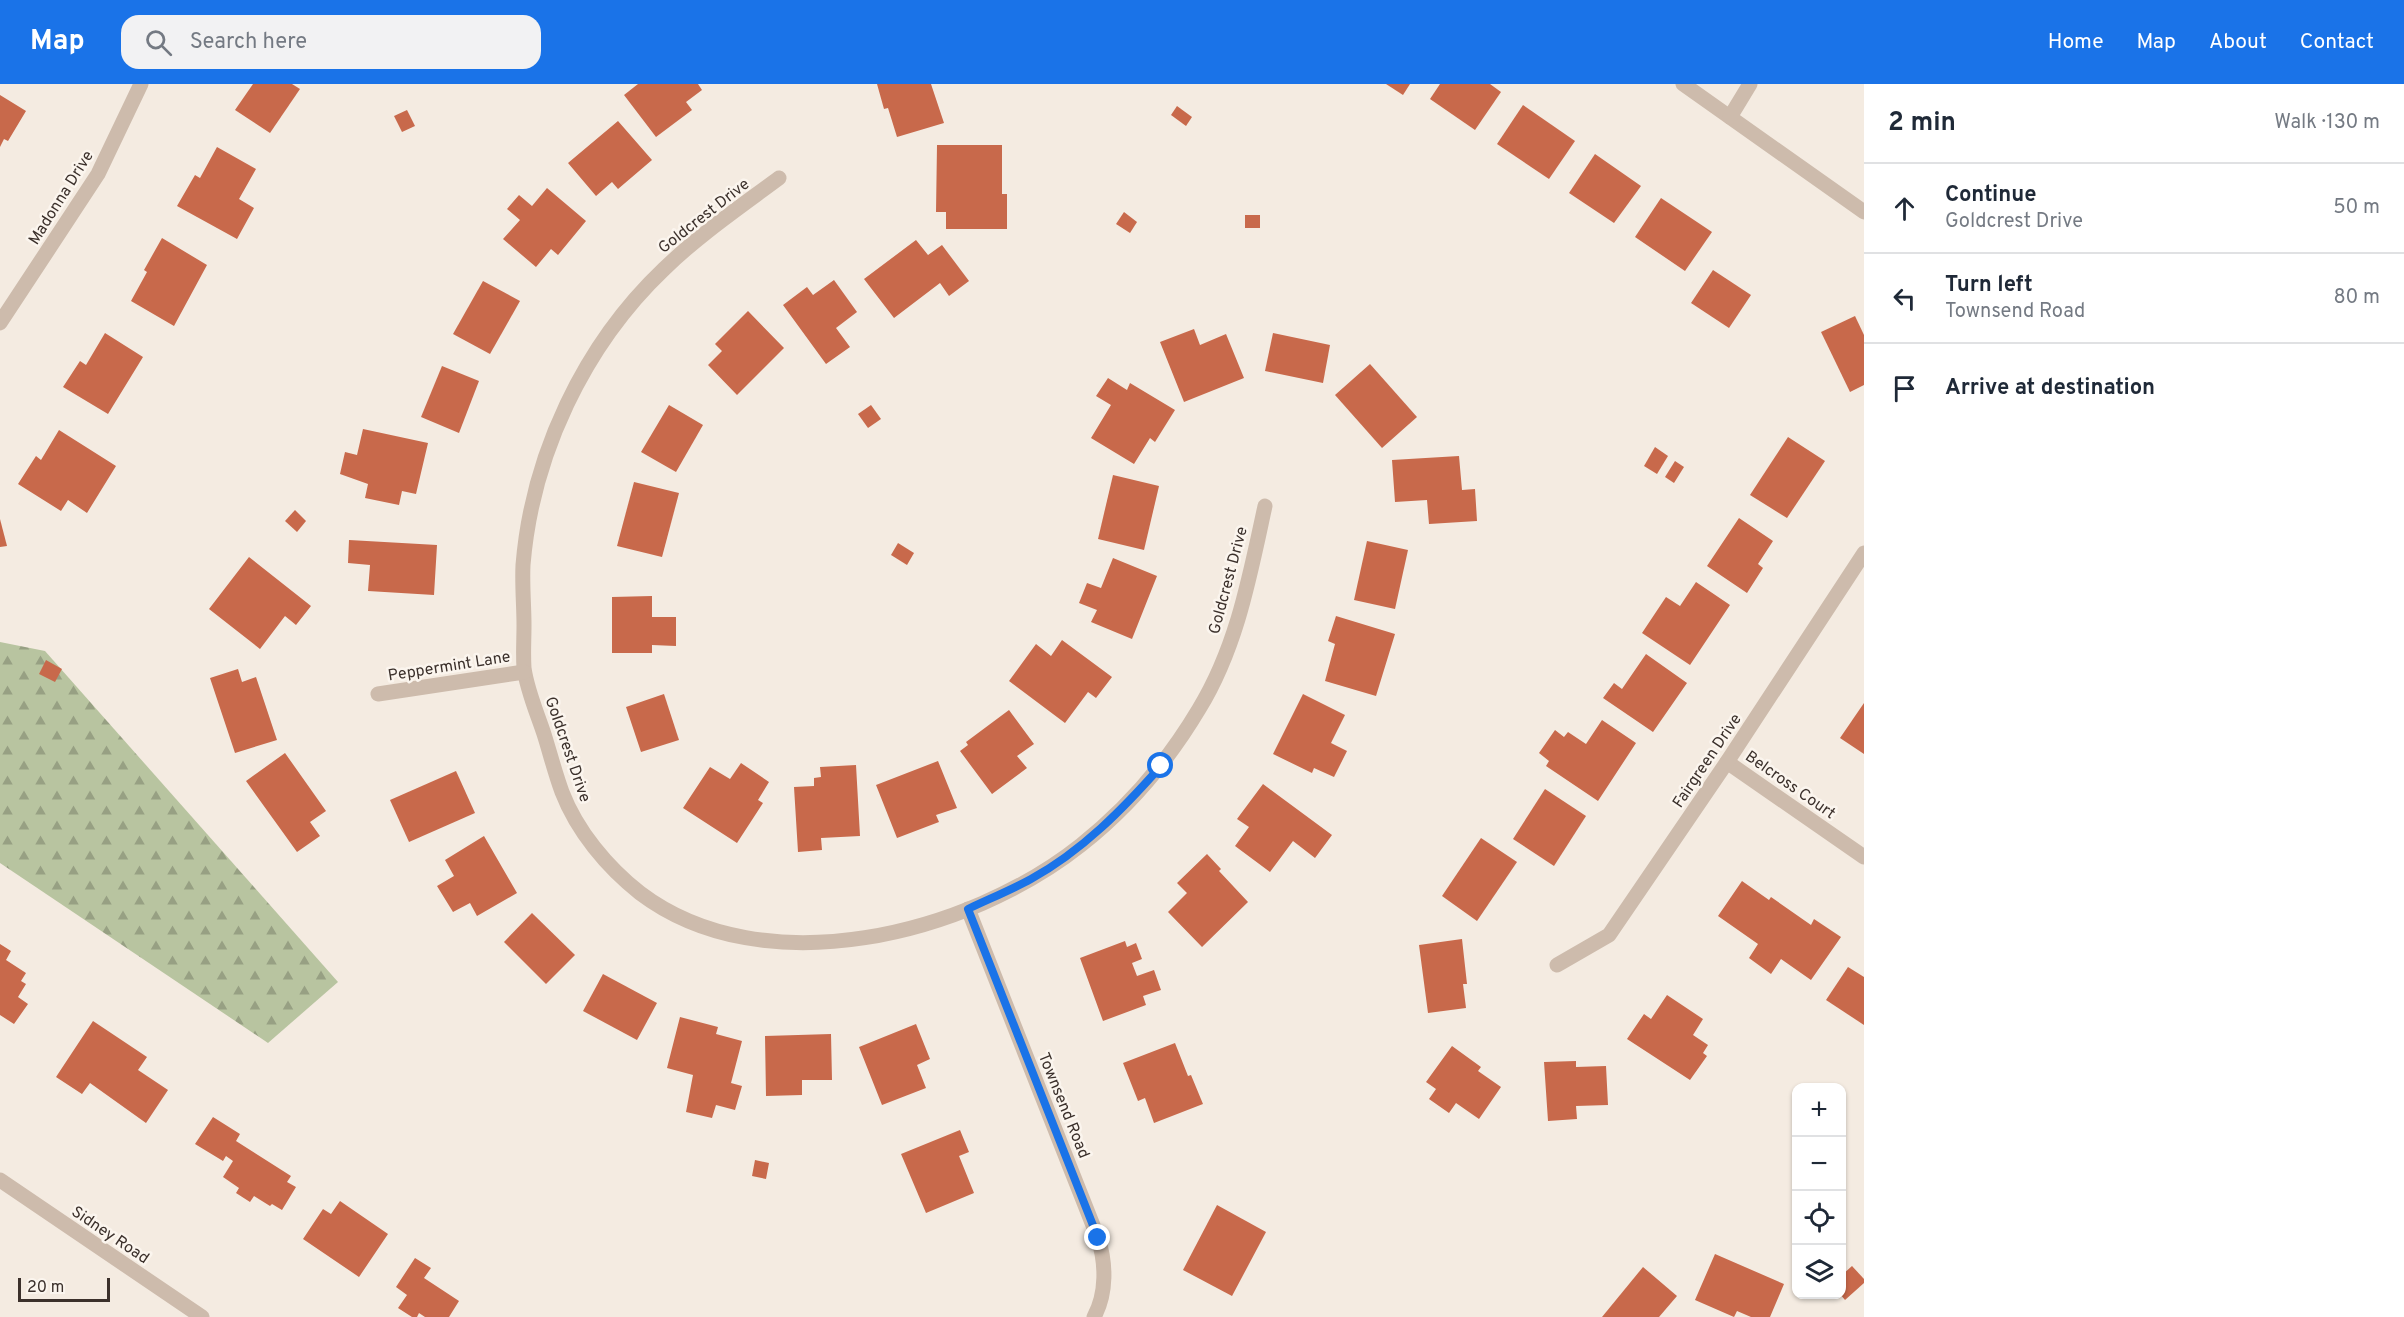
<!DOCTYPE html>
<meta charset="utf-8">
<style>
:root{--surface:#fff;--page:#f2f2f3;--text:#1f2937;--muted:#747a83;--line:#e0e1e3;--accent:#1a73e8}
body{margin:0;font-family:Overpass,sans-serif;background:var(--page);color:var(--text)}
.controls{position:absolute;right:18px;bottom:18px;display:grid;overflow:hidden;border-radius:12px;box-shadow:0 2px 4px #0004}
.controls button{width:54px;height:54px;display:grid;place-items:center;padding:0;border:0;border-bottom:2px solid var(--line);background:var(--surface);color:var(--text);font:30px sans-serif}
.scale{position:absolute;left:18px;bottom:15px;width:92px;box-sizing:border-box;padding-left:6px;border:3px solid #3b302b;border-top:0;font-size:16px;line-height:21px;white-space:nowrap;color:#3b302b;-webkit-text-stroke:4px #fbf5ee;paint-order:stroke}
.stop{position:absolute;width:18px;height:18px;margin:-14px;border:4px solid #1a73e8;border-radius:50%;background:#fff}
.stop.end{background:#1a73e8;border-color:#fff;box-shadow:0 2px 6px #0008}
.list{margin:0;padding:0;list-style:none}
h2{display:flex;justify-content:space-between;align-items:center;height:78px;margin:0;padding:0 24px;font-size:26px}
h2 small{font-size:20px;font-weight:400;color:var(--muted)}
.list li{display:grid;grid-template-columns:39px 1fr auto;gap:18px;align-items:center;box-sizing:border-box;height:90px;padding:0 24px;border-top:2px solid var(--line)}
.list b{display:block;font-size:22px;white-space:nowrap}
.list p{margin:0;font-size:20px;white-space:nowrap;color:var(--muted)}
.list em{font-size:20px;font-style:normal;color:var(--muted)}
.icon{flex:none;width:33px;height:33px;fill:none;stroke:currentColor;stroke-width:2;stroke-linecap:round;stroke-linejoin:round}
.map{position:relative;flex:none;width:1864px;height:1233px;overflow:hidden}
header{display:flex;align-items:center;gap:36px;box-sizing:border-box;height:84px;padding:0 30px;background:var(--accent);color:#fff}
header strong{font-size:28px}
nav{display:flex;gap:33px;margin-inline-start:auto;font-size:21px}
.search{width:420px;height:54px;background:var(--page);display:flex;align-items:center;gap:15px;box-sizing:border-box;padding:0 21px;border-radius:18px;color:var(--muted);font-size:22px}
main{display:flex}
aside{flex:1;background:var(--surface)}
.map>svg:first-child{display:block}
.forest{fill:url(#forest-firs)}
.building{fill:#c8694b}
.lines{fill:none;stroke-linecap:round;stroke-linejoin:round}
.minor{stroke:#cdbbac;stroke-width:15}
.route{stroke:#1a73e8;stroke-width:8}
.labels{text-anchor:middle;stroke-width:5;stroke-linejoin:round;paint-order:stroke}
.street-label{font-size:16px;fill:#3b302b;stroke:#fbf5ee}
</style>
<header>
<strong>Map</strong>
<div class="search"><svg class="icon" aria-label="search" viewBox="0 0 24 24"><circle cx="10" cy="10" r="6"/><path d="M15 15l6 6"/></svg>Search here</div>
<nav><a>Home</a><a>Map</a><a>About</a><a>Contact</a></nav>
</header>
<main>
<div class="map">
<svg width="1864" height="1233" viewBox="0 0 1864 1233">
<defs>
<pattern id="forest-firs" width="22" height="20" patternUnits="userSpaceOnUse" patternTransform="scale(1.5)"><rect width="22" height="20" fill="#b8c4a0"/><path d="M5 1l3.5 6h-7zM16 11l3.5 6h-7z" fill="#97a083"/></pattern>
</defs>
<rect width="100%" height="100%" fill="#f4ebe1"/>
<polygon class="forest" points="0,558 45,567 338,898 268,959 0,779"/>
<g class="building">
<polygon points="253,0 292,0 300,5 270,49 235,26"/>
<polygon points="638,0 698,0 702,6 686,18 692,26 656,53 624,11"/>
<polygon points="877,0 931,0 944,39 897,53 888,24 884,25"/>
<polygon points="1386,0 1410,0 1403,11"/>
<polygon points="1440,0 1490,0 1501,8 1475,46 1430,15"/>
<polygon points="0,11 26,27 8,57 4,55 0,63"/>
<polygon points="1523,21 1575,57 1549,95 1497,60"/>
<polygon points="1177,22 1192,33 1186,42 1171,31"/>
<polygon points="407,26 415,42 402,48 394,32"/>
<polygon points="618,37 652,76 618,105 612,98 596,112 568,79"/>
<polygon points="937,61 1002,61 1002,110 1007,110 1007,145 946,145 946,128 936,128"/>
<polygon points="217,63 256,85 239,115 254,124 237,155 177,122 195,91 200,94"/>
<polygon points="1595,70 1641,102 1614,139 1569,109"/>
<polygon points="547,104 586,137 558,171 551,165 536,183 503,155 520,136 507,125 519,111 532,122"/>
<polygon points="1661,114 1712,148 1685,187 1635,153"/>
<polygon points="1124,128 1137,138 1130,149 1116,140"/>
<rect x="1245" y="131" width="15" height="13"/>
<polygon points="162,154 207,181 174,242 131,217 147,188 144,186"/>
<polygon points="916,156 928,171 942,161 969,197 949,212 940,199 894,234 864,195"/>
<polygon points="1713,186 1751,211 1729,244 1691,219"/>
<polygon points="834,196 857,228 836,244 850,263 826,280 783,221 807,203 813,211"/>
<polygon points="483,197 520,217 490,270 453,250"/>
<polygon points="748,227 784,264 737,311 708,281 722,267 715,260"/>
<polygon points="1855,232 1864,251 1864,301 1850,308 1821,248"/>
<polygon points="1194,245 1200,261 1226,250 1244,294 1184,318 1160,258"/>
<polygon points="105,249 143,273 108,330 63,303 80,277 86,281"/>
<polygon points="1273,249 1330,261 1323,299 1265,287"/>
<polygon points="1370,280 1417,333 1382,364 1335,311"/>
<polygon points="442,282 479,297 459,349 421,333"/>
<polygon points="1108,294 1127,306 1130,299 1175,326 1155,358 1150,354 1134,380 1091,354 1111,321 1096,312"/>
<polygon points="669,321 703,341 676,388 641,368"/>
<polygon points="871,321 881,335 868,344 858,330"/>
<polygon points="363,345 428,359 416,410 402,407 399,421 365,414 368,400 340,390 345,368 357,371"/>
<polygon points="59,346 116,382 87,429 68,416 61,427 18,400 36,372 41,376"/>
<polygon points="1788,353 1825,377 1787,434 1750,411"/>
<polygon points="1655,363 1668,372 1657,390 1644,382"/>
<polygon points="1459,372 1462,406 1475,405 1477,437 1429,440 1427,416 1395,418 1392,376"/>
<polygon points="1675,377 1684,383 1674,399 1665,393"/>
<polygon points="1113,391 1159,402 1144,466 1098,455"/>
<polygon points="634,398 679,409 662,473 617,462"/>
<polygon points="295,426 306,437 297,448 285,437"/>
<polygon points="1739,434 1773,457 1758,480 1763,484 1747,509 1707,482"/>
<polygon points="0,435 7,462 0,463"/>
<polygon points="349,456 437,461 434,511 368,507 370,481 348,479"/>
<polygon points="1367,457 1408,466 1395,525 1354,516"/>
<polygon points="898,459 914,469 907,481 891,471"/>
<polygon points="249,473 311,522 296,541 285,532 260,565 209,525"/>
<polygon points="1113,474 1157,492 1132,555 1091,538 1097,526 1079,519 1087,499 1101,504"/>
<polygon points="1696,498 1730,521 1690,581 1642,549 1666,513 1680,522"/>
<polygon points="652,512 652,533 676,533 676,562 652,561 652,569 612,569 612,513"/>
<polygon points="1336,532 1395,550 1376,612 1325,597 1335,560 1328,557"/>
<polygon points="1062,556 1112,593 1096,614 1088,608 1065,639 1009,597 1036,560 1051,572"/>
<polygon points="1646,570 1687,599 1653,648 1603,614 1614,599 1622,605"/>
<polygon points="46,576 62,585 55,598 39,590"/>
<polygon points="238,585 242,598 256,593 277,656 235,669 210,594"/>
<polygon points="664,610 679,656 641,668 626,623"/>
<polygon points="1303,610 1345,631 1331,659 1347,667 1334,693 1314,684 1312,689 1273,670"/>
<polygon points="1864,619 1864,670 1840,654"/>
<polygon points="1009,626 1034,660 1017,672 1027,684 992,710 960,667 968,661 966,658"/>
<polygon points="1602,636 1636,659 1598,717 1546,682 1549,677 1539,669 1555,646 1564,653 1568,648 1586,660"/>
<polygon points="285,669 326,727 310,738 320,752 297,768 246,697"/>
<polygon points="938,677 957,724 936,731 939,738 897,754 876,701"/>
<polygon points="741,679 769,698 758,716 763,719 737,759 683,724 710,683 730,695"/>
<polygon points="856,681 860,752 821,754 822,766 798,768 794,703 814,702 814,694 821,693 820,683"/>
<polygon points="456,687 475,729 409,758 390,716"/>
<polygon points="1263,700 1332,751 1315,774 1293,757 1270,788 1235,762 1249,743 1237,735"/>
<polygon points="1545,705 1586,732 1554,782 1513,755"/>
<polygon points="484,752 517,809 477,832 470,819 453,828 437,802 454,792 445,776"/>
<polygon points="1481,754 1517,778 1477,837 1442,812"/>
<polygon points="1207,770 1221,785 1219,787 1248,818 1202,863 1168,828 1187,809 1177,799"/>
<polygon points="1742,797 1769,816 1771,813 1811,841 1814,835 1841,853 1811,896 1781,875 1771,890 1749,874 1758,860 1718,832"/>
<polygon points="532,829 575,871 546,900 504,858"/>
<polygon points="1462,855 1467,900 1463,900 1466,924 1428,929 1419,861"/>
<polygon points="1125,857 1127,863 1136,859 1142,875 1132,879 1137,892 1154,886 1161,906 1143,912 1146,921 1103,937 1080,874"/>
<polygon points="0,860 11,867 6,876 26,889 21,897 26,900 18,913 28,920 14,940 0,931"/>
<polygon points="1848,883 1864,893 1864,941 1826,916"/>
<polygon points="603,890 657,919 637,956 583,927"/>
<polygon points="1667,911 1703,935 1693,951 1708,961 1703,969 1707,972 1690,996 1627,955 1644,930 1651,935"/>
<polygon points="680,933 718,943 716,950 742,957 731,999 742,1002 735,1026 716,1021 712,1034 686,1028 693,991 667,984"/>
<polygon points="93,937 147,973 138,986 168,1006 146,1039 90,999 82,1010 56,993"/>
<polygon points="916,940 930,975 917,981 926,1004 882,1021 859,963"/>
<polygon points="831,950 832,996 802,996 802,1011 766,1012 765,952"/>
<polygon points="1175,959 1188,992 1191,991 1203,1020 1154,1039 1145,1014 1138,1017 1123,979"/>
<polygon points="1452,962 1481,983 1478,987 1501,1003 1479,1035 1456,1019 1449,1029 1429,1015 1436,1005 1426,998"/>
<polygon points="1576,977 1576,983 1606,982 1608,1021 1576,1022 1577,1035 1548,1037 1544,978"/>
<polygon points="213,1033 240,1050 236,1057 291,1092 287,1098 296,1103 282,1126 272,1120 270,1122 254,1112 250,1118 236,1109 239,1104 223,1093 233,1077 226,1072 223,1077 195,1060"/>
<polygon points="960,1046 969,1068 959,1072 974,1109 926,1129 901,1070"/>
<polygon points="755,1076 769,1079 766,1095 752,1092"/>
<polygon points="340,1117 388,1150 359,1193 303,1155 323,1125 331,1130"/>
<polygon points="1217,1121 1266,1148 1232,1212 1183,1186"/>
<polygon points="1715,1170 1784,1200 1770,1233 1751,1233 1737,1227 1734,1233 1695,1216"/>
<polygon points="415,1174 431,1184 424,1194 459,1217 449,1233 425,1233 419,1229 417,1233 412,1233 398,1224 407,1211 396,1203"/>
<polygon points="1852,1182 1864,1195 1864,1199 1845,1216 1840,1210 1842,1191"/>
<polygon points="1643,1183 1677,1212 1659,1233 1602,1233"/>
</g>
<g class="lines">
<g class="minor">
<polyline points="1683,0 1864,128"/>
<polyline points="1730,33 1750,0"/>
<path d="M779,94C740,123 699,151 664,185C584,261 532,371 523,481C522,501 524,522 524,541C524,556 523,570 524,584C527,606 537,629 544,650C550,669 555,689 562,708C577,747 607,783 640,809C764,903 969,850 1081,761C1129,723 1168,677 1199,625C1237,563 1250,491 1265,422"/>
<polyline points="0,239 98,90 141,0"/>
<polyline points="378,610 524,588"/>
<polyline points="1727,678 1864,773"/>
<path d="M968,825L1098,1154C1106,1179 1107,1209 1094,1233"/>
<polyline points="1557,881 1609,851 1727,678 1864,469"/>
<polyline points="0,1096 202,1233"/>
</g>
</g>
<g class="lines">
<path class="route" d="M1098,1154L968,825C989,815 1011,806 1031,795C1082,767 1123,725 1161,682"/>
</g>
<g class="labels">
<g class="street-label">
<text transform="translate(60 113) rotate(-58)" y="6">Madonna Drive</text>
<text transform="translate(703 131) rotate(-38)" y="6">Goldcrest Drive</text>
<text transform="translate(1227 496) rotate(-75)" y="6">Goldcrest Drive</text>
<text transform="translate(449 581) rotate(-9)" y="6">Peppermint Lane</text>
<text transform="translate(569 665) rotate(71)" y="6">Goldcrest Drive</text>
<text transform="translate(1706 676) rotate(-56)" y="6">Fairgreen Drive</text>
<text transform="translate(1791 700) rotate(35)" y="6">Belcross Court</text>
<text transform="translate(1065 1021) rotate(68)" y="6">Townsend Road</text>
<text transform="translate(111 1150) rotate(34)" y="6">Sidney Road</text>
</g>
</g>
</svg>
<div class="controls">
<button>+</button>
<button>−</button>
<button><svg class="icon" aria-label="locate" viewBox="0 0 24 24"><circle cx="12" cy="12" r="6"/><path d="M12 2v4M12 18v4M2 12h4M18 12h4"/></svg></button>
<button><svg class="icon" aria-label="layers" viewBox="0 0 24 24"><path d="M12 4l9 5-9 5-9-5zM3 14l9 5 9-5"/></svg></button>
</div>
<div class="scale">20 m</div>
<div class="stop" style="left:1161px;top:682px"></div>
<div class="stop end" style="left:1098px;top:1154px"></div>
</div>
<aside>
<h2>2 min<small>Walk · 130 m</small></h2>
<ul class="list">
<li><svg class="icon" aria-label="ahead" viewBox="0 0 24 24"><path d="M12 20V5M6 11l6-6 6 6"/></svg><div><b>Continue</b><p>Goldcrest Drive</p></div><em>50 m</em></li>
<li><svg class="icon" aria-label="left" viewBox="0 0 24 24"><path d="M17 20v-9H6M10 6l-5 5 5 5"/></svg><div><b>Turn left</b><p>Townsend Road</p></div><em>80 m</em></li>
<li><svg class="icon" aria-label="arrive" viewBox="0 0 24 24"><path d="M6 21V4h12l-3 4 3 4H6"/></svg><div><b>Arrive at destination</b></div></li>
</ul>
</aside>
</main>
